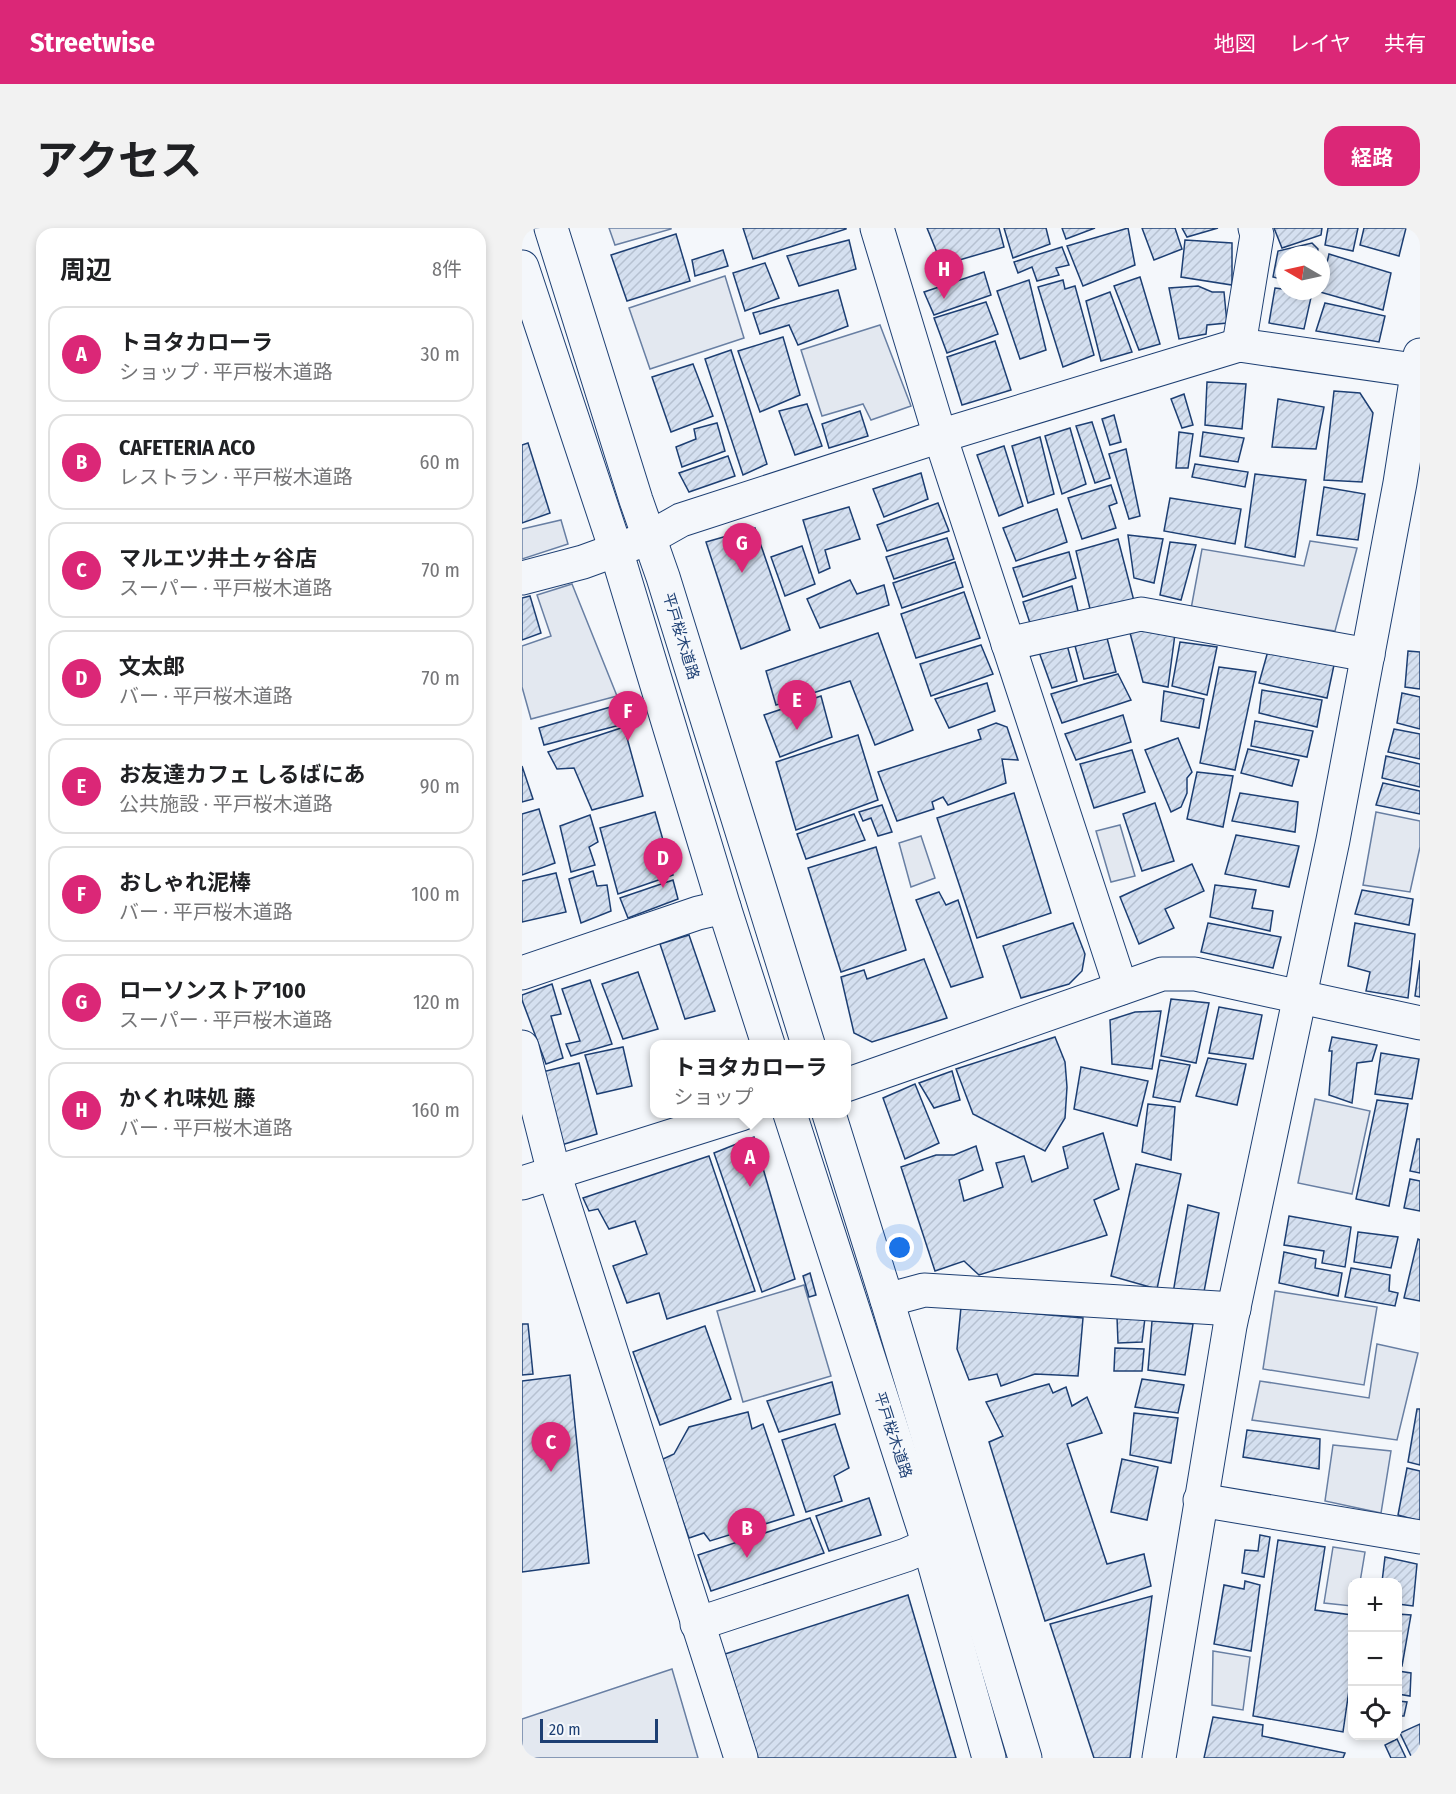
<!DOCTYPE html>
<html lang="ja">
<meta charset="utf-8">
<style>
:root{--surface:#fff;--page:#f2f2f2;--text:#202124;--muted:#757577;--line:#e0e0e0;--accent:#db2777}
body{margin:0;font-family:"Fira Sans Condensed","Noto Sans JP",sans-serif;background:var(--page);color:var(--text)}
.controls{position:absolute;right:18px;bottom:18px;display:grid;overflow:hidden;border-radius:12px;box-shadow:0 3px 9px #0003}
.controls button{width:54px;height:54px;display:grid;place-items:center;padding:0;border:0;border-bottom:2px solid var(--line);background:var(--surface);color:var(--text);font:30px sans-serif}
.compass{position:absolute;left:754px;top:18px;width:54px;height:54px;border-radius:50%;background:var(--surface);box-shadow:0 3px 9px #0003;rotate:279deg}
.scale{position:absolute;left:18px;bottom:15px;width:118px;box-sizing:border-box;padding-left:6px;border:3px solid #1d3f73;border-top:0;font-size:16px;line-height:21px;white-space:nowrap;color:#1d3f73;-webkit-text-stroke:4px #f4f7fb;paint-order:stroke}
.you{position:absolute;left:378px;top:1020px;width:21px;height:21px;margin:-15px;border:4px solid #fff;border-radius:50%;background:#1a73e8;box-shadow:0 0 0 9px #1a73e833}
.badge{display:grid;place-items:center;width:39px;height:39px;border-radius:50%;background:var(--accent);color:#fff;font-size:20px;font-weight:700}
.pin{position:absolute;translate:-50% -50px;filter:drop-shadow(0 2px 3px #0008)}
.pin::after{content:'';position:absolute;top:32px;width:21px;height:18px;background:inherit;clip-path:polygon(0 0,100% 0,50% 100%)}
.popup{position:absolute;left:128px;top:812px;width:201px;height:78px;box-sizing:border-box;display:grid;place-content:center;border-radius:12px;background:var(--surface);filter:drop-shadow(0 2px 4px #0005);font-size:20px;white-space:nowrap;color:var(--muted)}
.popup b{font-size:22px;color:var(--text)}
.popup::after{content:'';position:absolute;left:50%;top:100%;margin-left:-12px;border:12px solid transparent;border-top-color:var(--surface)}
.list{margin:0;padding:0;list-style:none}
h2{display:flex;justify-content:space-between;align-items:center;height:78px;margin:0;padding:0 24px;font-size:26px}
h2 small{font-size:20px;font-weight:400;color:var(--muted)}
.list li{display:grid;grid-template-columns:39px 1fr auto;gap:18px;align-items:center;box-sizing:border-box;height:96px;margin:0 12px 12px;padding:0 12px;border:2px solid var(--line);border-radius:18px}
.list b{display:block;font-size:22px;white-space:nowrap}
.list p{margin:0;font-size:20px;white-space:nowrap;color:var(--muted)}
.list em{font-size:20px;font-style:normal;color:var(--muted)}
.icon{flex:none;width:33px;height:33px;fill:none;stroke:currentColor;stroke-width:2;stroke-linecap:round;stroke-linejoin:round}
.map{position:relative;flex:none;width:898px;height:1530px;overflow:hidden;border-radius:18px}
header{display:flex;align-items:center;gap:36px;box-sizing:border-box;height:84px;padding:0 30px;background:var(--accent);color:#fff}
header strong{font-size:28px}
nav{display:flex;gap:33px;margin-inline-start:auto;font-size:21px}
.intro{display:flex;align-items:center;justify-content:space-between;box-sizing:border-box;height:144px;padding:0 36px}
h1{margin:0;font-size:42px}
.button{padding:15px 27px;border-radius:18px;background:var(--accent);color:#fff;font-size:21px;font-weight:700}
main{display:flex;gap:36px;padding:0 36px}
aside{flex:1;background:var(--surface);border-radius:18px;box-shadow:0 3px 9px #0003}
.map>svg:first-child{display:block}
.parking{fill:#e3e8f0;stroke:#687fa3;stroke-width:1.5}
.building{fill:url(#building-hatch);stroke:#1d3f73;stroke-width:1.5}
.lines{fill:none;stroke-linecap:round;stroke-linejoin:round}
.street-casing{stroke:#1d3f73;stroke-width:35}
.secondary-casing{stroke:#1d3f73;stroke-width:35}
.street{stroke:#f4f7fb;stroke-width:33}
.secondary{stroke:#f4f7fb;stroke-width:33}
.labels{text-anchor:middle;stroke-width:4.5;stroke-linejoin:round;paint-order:stroke}
.street-label{font-size:15px;fill:#1d3f73;stroke:#f4f7fb}
</style>
<header>
<strong>Streetwise</strong>
<nav><a>地図</a><a>レイヤ</a><a>共有</a></nav>
</header>
<div class="intro"><h1>アクセス</h1><a class="button">経路</a></div>
<main>
<aside>
<h2>周辺<small>8件</small></h2>
<ul class="list">
<li><span class="badge">A</span><div><b>トヨタカローラ</b><p>ショップ · 平戸桜木道路</p></div><em>30 m</em></li>
<li><span class="badge">B</span><div><b>CAFETERIA ACO</b><p>レストラン · 平戸桜木道路</p></div><em>60 m</em></li>
<li><span class="badge">C</span><div><b>マルエツ井土ヶ谷店</b><p>スーパー · 平戸桜木道路</p></div><em>70 m</em></li>
<li><span class="badge">D</span><div><b>文太郎</b><p>バー · 平戸桜木道路</p></div><em>70 m</em></li>
<li><span class="badge">E</span><div><b>お友達カフェ しるばにあ</b><p>公共施設 · 平戸桜木道路</p></div><em>90 m</em></li>
<li><span class="badge">F</span><div><b>おしゃれ泥棒</b><p>バー · 平戸桜木道路</p></div><em>100 m</em></li>
<li><span class="badge">G</span><div><b>ローソンストア100</b><p>スーパー · 平戸桜木道路</p></div><em>120 m</em></li>
<li><span class="badge">H</span><div><b>かくれ味処 藤</b><p>バー · 平戸桜木道路</p></div><em>160 m</em></li>
</ul>
</aside>
<div class="map">
<svg width="898" height="1530" viewBox="0 0 898 1530">
<defs>
<pattern id="building-hatch" width="6" height="6" patternUnits="userSpaceOnUse" patternTransform="scale(1.5)"><rect width="6" height="6" fill="#d5e0f0"/><path d="M-1 1l2-2M0 6l6-6M5 7l2-2" fill="none" stroke="#b6c1d1"/></pattern>
</defs>
<rect width="100%" height="100%" fill="#f4f7fb"/>
<g class="parking">
<polygon points="87,0 149,0 149,1 93,17"/>
<polygon points="203,48 222,110 128,141 107,80"/>
<polygon points="358,97 389,178 349,192 341,176 300,188 279,122"/>
<polygon points="39,292 46,316 0,331 0,301"/>
<polygon points="788,313 835,320 813,403 669,381 680,321 782,338"/>
<polygon points="50,356 95,468 9,491 0,459 0,418 29,408 15,367"/>
<polygon points="854,584 898,593 898,619 888,664 841,657"/>
<polygon points="598,597 613,648 589,654 574,603"/>
<polygon points="399,608 413,650 389,659 377,615"/>
<polygon points="793,871 848,883 830,966 776,955"/>
<polygon points="282,1057 309,1148 221,1174 195,1083"/>
<polygon points="753,1063 855,1079 842,1157 741,1141"/>
<polygon points="855,1116 896,1125 875,1212 730,1192 738,1153 847,1170"/>
<polygon points="811,1217 869,1223 859,1285 803,1273"/>
<polygon points="811,1319 843,1324 838,1354 830,1354 830,1378 802,1375"/>
<polygon points="691,1423 728,1429 721,1482 690,1477"/>
<polygon points="150,1441 176,1530 0,1530 0,1491"/>
</g>
<g class="building">
<polygon points="221,0 324,0 324,1 231,31"/>
<polygon points="405,0 477,0 482,19 420,37"/>
<polygon points="482,0 524,0 528,16 491,30"/>
<polygon points="540,0 573,0 544,11"/>
<polygon points="606,0 613,37 561,58 545,18"/>
<polygon points="620,0 653,0 660,21 632,32"/>
<polygon points="660,0 696,0 665,9"/>
<polygon points="752,0 800,0 799,7 760,20"/>
<polygon points="806,0 836,0 831,23 803,17"/>
<polygon points="842,0 884,0 877,28 838,17"/>
<polygon points="154,6 168,53 105,73 89,27"/>
<polygon points="327,12 334,41 277,58 265,28"/>
<polygon points="663,12 710,15 710,57 659,49"/>
<polygon points="790,15 796,21 795,27 763,27 763,52 751,49 756,23"/>
<polygon points="540,19 547,37 534,40 537,47 515,53 510,39 496,45 492,34"/>
<polygon points="201,22 206,38 173,48 170,32"/>
<polygon points="807,26 869,45 861,82 798,64"/>
<polygon points="243,35 257,70 223,83 211,45"/>
<polygon points="462,44 469,67 412,87 402,64"/>
<polygon points="618,49 638,116 617,122 592,58"/>
<polygon points="507,52 524,122 498,131 475,63"/>
<polygon points="541,52 543,61 553,58 572,127 541,139 516,59"/>
<polygon points="676,58 690,64 702,64 705,95 685,97 684,106 657,111 647,60"/>
<polygon points="753,60 790,65 782,101 747,95"/>
<polygon points="316,62 326,98 276,117 267,97 238,106 231,85"/>
<polygon points="588,64 610,124 579,133 564,73"/>
<polygon points="464,74 476,106 425,125 412,90"/>
<polygon points="803,75 863,88 857,114 794,103"/>
<polygon points="261,109 278,167 238,184 216,123"/>
<polygon points="473,113 489,162 440,177 425,129"/>
<polygon points="209,122 245,236 221,247 183,131"/>
<polygon points="171,136 191,188 149,204 130,149"/>
<polygon points="685,154 724,156 720,201 683,197"/>
<polygon points="812,163 838,165 851,185 840,254 802,252"/>
<polygon points="662,166 671,197 660,200 649,171"/>
<polygon points="756,171 802,179 794,221 750,219"/>
<polygon points="285,176 300,218 273,227 257,183"/>
<polygon points="338,183 346,208 307,220 300,196"/>
<polygon points="592,187 599,214 588,217 580,191"/>
<polygon points="570,194 588,250 573,255 554,198"/>
<polygon points="195,195 203,223 160,239 154,219 174,211 172,201"/>
<polygon points="548,200 564,256 540,266 523,208"/>
<polygon points="657,204 671,206 666,240 654,240"/>
<polygon points="681,204 722,210 716,234 678,228"/>
<polygon points="518,209 532,266 506,275 490,218"/>
<polygon points="6,215 28,285 0,295 0,217"/>
<polygon points="482,218 501,278 477,288 455,227"/>
<polygon points="604,221 618,288 607,291 587,226"/>
<polygon points="206,228 213,248 167,264 157,245"/>
<polygon points="673,236 726,244 723,259 670,249"/>
<polygon points="399,245 406,271 362,289 351,261"/>
<polygon points="733,246 784,252 773,329 723,319"/>
<polygon points="589,257 595,275 587,278 594,300 560,311 546,270"/>
<polygon points="802,259 843,266 836,312 795,307"/>
<polygon points="648,270 719,281 713,316 642,303"/>
<polygon points="416,275 427,303 365,323 355,297"/>
<polygon points="327,279 338,311 303,322 308,340 297,345 281,292"/>
<polygon points="535,281 545,314 494,333 481,300"/>
<polygon points="233,300 268,402 219,421 184,314"/>
<polygon points="606,307 641,311 632,355 612,350"/>
<polygon points="425,310 432,331 372,351 364,329"/>
<polygon points="596,311 612,373 569,385 554,323"/>
<polygon points="648,314 674,317 659,372 638,367"/>
<polygon points="280,318 293,356 263,368 249,329"/>
<polygon points="547,324 554,350 501,369 491,340"/>
<polygon points="433,334 441,359 380,380 371,355"/>
<polygon points="328,352 335,366 362,357 367,377 298,400 285,371"/>
<polygon points="550,358 557,387 509,398 501,374"/>
<polygon points="442,364 458,410 394,430 379,386"/>
<polygon points="8,368 19,405 0,412 0,370"/>
<polygon points="607,401 653,406 646,459 621,454"/>
<polygon points="356,405 391,502 353,517 328,453 254,477 244,443"/>
<polygon points="585,410 594,444 562,451 553,418"/>
<polygon points="658,414 695,419 685,467 650,458"/>
<polygon points="459,417 471,446 409,468 398,436"/>
<polygon points="545,417 555,453 530,460 517,424"/>
<polygon points="746,423 812,437 805,470 737,455"/>
<polygon points="886,423 898,424 898,461 883,459"/>
<polygon points="697,439 734,444 713,542 678,535"/>
<polygon points="596,446 609,472 540,495 529,466"/>
<polygon points="465,455 473,483 427,500 413,471"/>
<polygon points="740,462 800,472 795,499 737,485"/>
<polygon points="642,463 682,471 677,500 639,493"/>
<polygon points="880,465 898,469 898,501 875,495"/>
<polygon points="299,468 310,509 258,529 242,487"/>
<polygon points="92,478 98,497 22,517 17,500"/>
<polygon points="601,487 609,514 554,532 543,506"/>
<polygon points="733,493 791,503 785,529 729,518"/>
<polygon points="474,495 485,499 496,532 480,531 484,555 426,577 421,569 410,574 412,581 375,593 356,544 459,511 456,502"/>
<polygon points="102,499 121,568 70,582 52,540 35,541 26,524"/>
<polygon points="872,501 898,506 898,531 866,524"/>
<polygon points="336,507 356,572 274,602 254,534"/>
<polygon points="656,510 670,544 665,550 665,565 659,579 649,584 623,522"/>
<polygon points="726,521 777,532 770,558 719,545"/>
<polygon points="610,522 623,564 572,580 558,536"/>
<polygon points="864,528 898,536 898,559 860,550"/>
<polygon points="0,538 11,571 0,574"/>
<polygon points="675,544 711,548 701,599 665,591"/>
<polygon points="861,555 898,563 898,586 854,577"/>
<polygon points="492,565 529,685 455,710 415,590"/>
<polygon points="718,565 776,574 773,604 710,593"/>
<polygon points="633,575 652,633 620,643 601,586"/>
<polygon points="360,577 370,604 356,608 349,590 341,593 337,584"/>
<polygon points="17,581 33,635 0,647 0,586"/>
<polygon points="133,584 151,647 96,666 78,600"/>
<polygon points="332,586 343,612 284,631 275,606"/>
<polygon points="68,587 76,614 67,619 73,637 49,644 38,598"/>
<polygon points="714,607 777,618 767,659 703,646"/>
<polygon points="354,619 384,722 319,744 286,640"/>
<polygon points="670,636 682,663 643,681 652,700 617,716 598,669"/>
<polygon points="71,643 75,658 85,657 89,683 59,695 47,651"/>
<polygon points="34,645 44,684 0,694 0,653"/>
<polygon points="151,652 156,671 106,690 98,670"/>
<polygon points="693,657 734,662 730,680 751,683 748,703 688,689"/>
<polygon points="840,662 891,671 887,697 833,686"/>
<polygon points="417,664 424,677 436,672 461,749 429,759 394,672"/>
<polygon points="551,695 563,726 560,743 547,756 499,770 481,718"/>
<polygon points="686,695 759,709 751,740 679,724"/>
<polygon points="833,695 893,706 886,770 844,763 848,744 826,738"/>
<polygon points="167,707 193,783 163,791 138,716"/>
<polygon points="402,731 425,790 350,814 332,805 319,749 342,742 345,751"/>
<polygon points="898,732 898,769 893,768"/>
<polygon points="116,744 136,801 101,811 80,756"/>
<polygon points="68,752 90,816 49,828 44,816 58,813 40,761"/>
<polygon points="30,756 39,786 29,788 41,830 24,836 0,772 0,767"/>
<polygon points="649,771 687,775 674,835 639,828"/>
<polygon points="697,779 740,787 731,831 687,825"/>
<polygon points="639,783 630,841 590,836 588,792 613,784"/>
<polygon points="533,809 543,834 545,859 543,890 523,923 451,886 434,841"/>
<polygon points="810,809 855,817 850,833 835,835 830,875 807,867 810,823 807,823"/>
<polygon points="101,819 110,858 75,866 63,827"/>
<polygon points="859,825 897,831 890,871 853,866"/>
<polygon points="686,830 724,836 715,877 674,868"/>
<polygon points="638,832 668,837 658,874 631,869"/>
<polygon points="57,835 75,906 33,919 16,845"/>
<polygon points="559,839 626,853 615,898 552,881"/>
<polygon points="430,843 438,872 412,880 397,855"/>
<polygon points="393,856 417,915 383,931 361,870"/>
<polygon points="855,872 886,876 867,978 834,971"/>
<polygon points="626,876 653,879 649,932 620,924"/>
<polygon points="581,905 597,961 572,972 585,1007 457,1047 442,1033 413,1043 379,939 414,927 432,927 454,918 461,942 437,952 442,973 481,959 474,935 502,928 510,954 546,940 541,919"/>
<polygon points="232,909 273,1051 240,1064 192,925"/>
<polygon points="895,911 898,911 898,945 888,943"/>
<polygon points="187,928 233,1063 145,1091 137,1065 105,1075 91,1038 125,1026 113,993 87,1001 76,981 67,983 61,970"/>
<polygon points="614,936 659,946 635,1061 589,1048"/>
<polygon points="888,951 898,953 898,983 882,980"/>
<polygon points="666,977 697,985 681,1069 651,1065"/>
<polygon points="767,988 829,999 823,1039 800,1035 802,1023 762,1017"/>
<polygon points="836,1004 876,1009 869,1040 832,1034"/>
<polygon points="896,1011 898,1012 898,1073 882,1070"/>
<polygon points="762,1024 794,1031 793,1040 820,1045 816,1068 757,1055"/>
<polygon points="829,1040 868,1047 867,1063 876,1065 873,1078 823,1069"/>
<polygon points="288,1045 294,1067 287,1069 281,1048"/>
<polygon points="439,1079 561,1090 556,1148 513,1146 479,1158 475,1146 447,1152 435,1121"/>
<polygon points="595,1089 623,1090 620,1114 596,1115"/>
<polygon points="630,1093 671,1096 663,1147 626,1142"/>
<polygon points="0,1096 6,1096 11,1146 0,1147"/>
<polygon points="183,1098 209,1171 138,1197 111,1124"/>
<polygon points="593,1120 622,1121 620,1143 592,1143"/>
<polygon points="48,1147 67,1335 0,1344 0,1153"/>
<polygon points="620,1151 662,1157 656,1185 613,1179"/>
<polygon points="310,1154 318,1186 257,1204 245,1173"/>
<polygon points="527,1156 531,1165 544,1159 550,1178 565,1169 580,1205 545,1216 585,1336 622,1326 629,1358 523,1393 467,1214 481,1208 464,1174"/>
<polygon points="895,1181 898,1181 898,1237 886,1234"/>
<polygon points="226,1184 230,1201 241,1196 272,1287 188,1313 182,1305 167,1310 139,1232 152,1226 167,1199"/>
<polygon points="612,1185 656,1190 649,1235 608,1227"/>
<polygon points="313,1196 327,1240 312,1248 320,1273 284,1284 260,1212"/>
<polygon points="725,1202 798,1211 797,1241 721,1229"/>
<polygon points="600,1231 636,1239 625,1292 589,1284"/>
<polygon points="885,1240 898,1243 898,1293 876,1287"/>
<polygon points="347,1270 359,1307 307,1323 294,1288"/>
<polygon points="288,1290 302,1325 189,1363 176,1327"/>
<polygon points="738,1307 748,1309 742,1349 720,1345 723,1322 736,1323"/>
<polygon points="756,1312 803,1319 793,1382 830,1387 830,1441 821,1504 731,1488"/>
<polygon points="863,1329 895,1336 891,1378 876,1376 876,1354 860,1354"/>
<polygon points="723,1353 738,1357 729,1423 692,1416 702,1357 722,1361"/>
<polygon points="386,1367 434,1530 236,1530 203,1426"/>
<polygon points="630,1368 608,1530 572,1530 528,1396"/>
<polygon points="876,1386 889,1387 880,1438 876,1438"/>
<polygon points="876,1443 889,1445 888,1468 876,1466"/>
<polygon points="876,1473 885,1474 882,1488 876,1488"/>
<polygon points="691,1489 741,1497 740,1508 823,1525 821,1530 682,1530"/>
<polygon points="898,1496 898,1530 890,1530 878,1505"/>
<polygon points="875,1511 884,1530 869,1530 863,1517"/>
</g>
<g class="lines">
<g class="street-casing">
<g id="street">
<polyline points="355,0 418,208 599,760"/>
<polyline points="717,117 735,7 733,0"/>
<polyline points="0,350 61,334 127,310 159,292 418,208 717,117 898,143"/>
<polyline points="486,416 619,386 846,427"/>
<polyline points="0,745 176,685 202,679"/>
<polyline points="0,819 32,945 219,1530"/>
<polyline points="365,1072 402,1062 712,1081"/>
<polyline points="678,1272 898,1309"/>
<polyline points="175,1396 384,1327 407,1317"/>
</g>
</g>
<g class="secondary-casing">
<g id="secondary">
<polyline points="29,0 114,272 141,349 286,816"/>
<polyline points="0,39 94,322 202,679 246,816"/>
<polyline points="324,857 640,746 673,746 898,795"/>
<polyline points="268,886 407,1317 467,1530"/>
<polyline points="307,886 365,1072 503,1530"/>
<polyline points="0,955 219,886"/>
<polyline points="637,1530 708,1098 811,612 878,255 898,127"/>
</g>
</g>
<use href="#street" class="street"/>
<use href="#secondary" class="secondary"/>
</g>
<g class="labels">
<g class="street-label">
<text transform="translate(159 408) rotate(73)" y="5">平戸桜木道路</text>
<text transform="translate(371 1207) rotate(72)" y="5">平戸桜木道路</text>
</g>
</g>
</svg>
<div class="controls">
<button>+</button>
<button>−</button>
<button><svg class="icon" aria-label="locate" viewBox="0 0 24 24"><circle cx="12" cy="12" r="6"/><path d="M12 2v4M12 18v4M2 12h4M18 12h4"/></svg></button>
</div>
<svg class="compass" viewBox="-18 -18 36 36"><path d="M0-13l5 13h-10z" fill="#e53935"/><path d="M0 13l5-13h-10z" fill="#757577"/></svg>
<div class="scale">20 m</div>
<div class="you"></div>
<div class="pin badge" style="left:228px;top:959px">A</div>
<div class="popup"><b>トヨタカローラ</b>ショップ</div>
<div class="pin badge" style="left:225px;top:1330px">B</div>
<div class="pin badge" style="left:29px;top:1244px">C</div>
<div class="pin badge" style="left:141px;top:660px">D</div>
<div class="pin badge" style="left:275px;top:502px">E</div>
<div class="pin badge" style="left:106px;top:513px">F</div>
<div class="pin badge" style="left:220px;top:345px">G</div>
<div class="pin badge" style="left:422px;top:71px">H</div>
</div>
</main>
